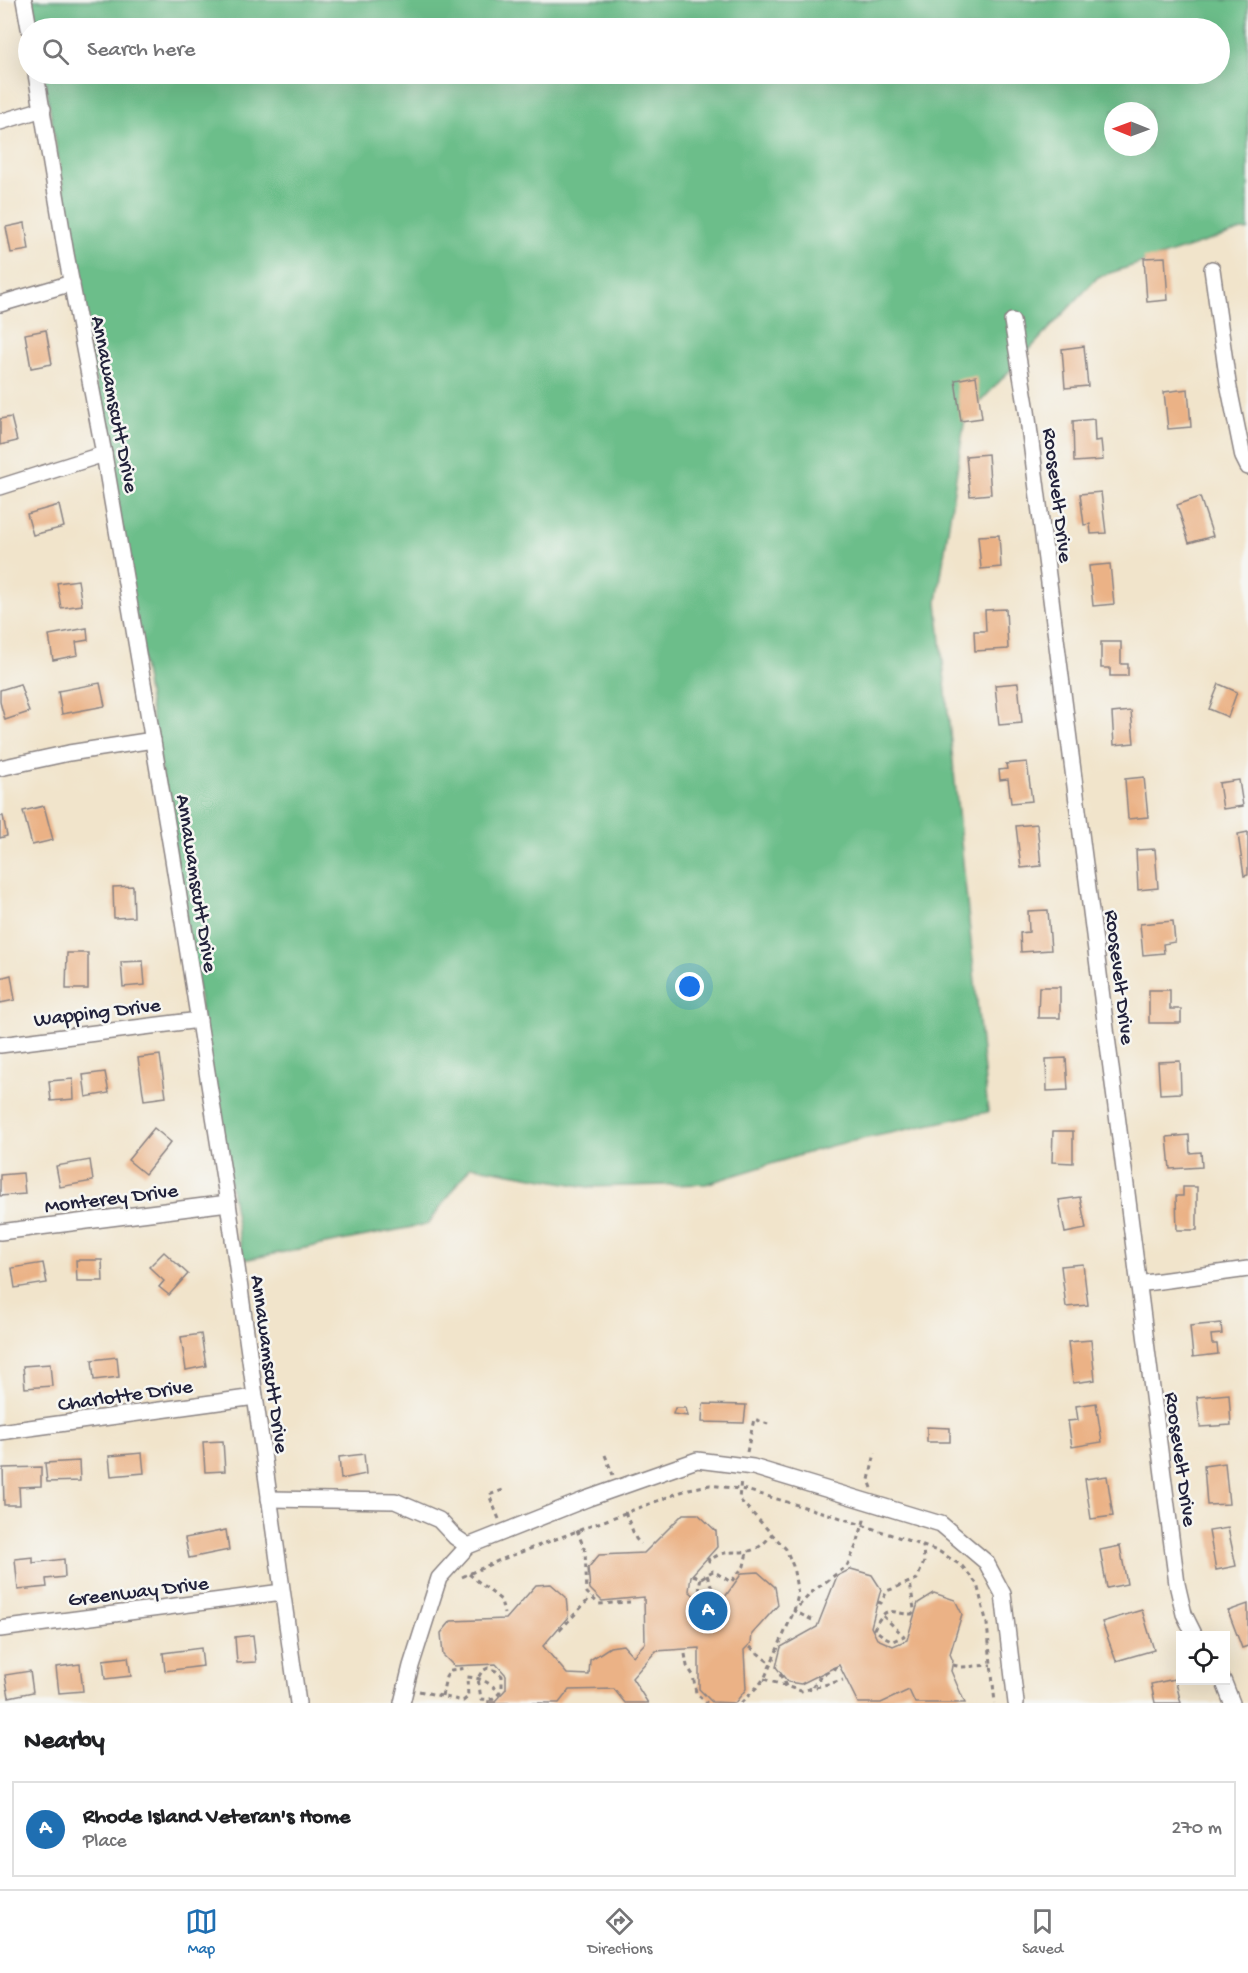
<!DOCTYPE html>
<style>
:root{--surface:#fff;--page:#f2f2f2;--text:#202124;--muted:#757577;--line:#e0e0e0;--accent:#1f6fb2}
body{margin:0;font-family:"Gochi Hand",sans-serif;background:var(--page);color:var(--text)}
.controls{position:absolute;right:18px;bottom:18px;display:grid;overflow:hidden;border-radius:0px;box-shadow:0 6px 24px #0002}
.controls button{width:54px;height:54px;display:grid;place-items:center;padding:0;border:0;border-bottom:2px solid var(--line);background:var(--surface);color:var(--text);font:30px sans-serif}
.compass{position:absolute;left:1104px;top:102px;width:54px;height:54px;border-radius:50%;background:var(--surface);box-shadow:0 6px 24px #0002;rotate:271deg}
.you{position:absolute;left:690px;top:987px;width:21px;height:21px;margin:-15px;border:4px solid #fff;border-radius:50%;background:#1a73e8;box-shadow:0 0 0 9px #1a73e833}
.badge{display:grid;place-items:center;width:39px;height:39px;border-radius:50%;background:var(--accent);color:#fff;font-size:20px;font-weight:700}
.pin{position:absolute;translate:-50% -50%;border:3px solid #fff;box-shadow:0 2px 6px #0006}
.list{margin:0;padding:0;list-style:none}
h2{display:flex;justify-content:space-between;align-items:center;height:78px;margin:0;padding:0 24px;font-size:26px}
h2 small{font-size:20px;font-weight:400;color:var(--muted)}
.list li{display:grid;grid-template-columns:39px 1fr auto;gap:18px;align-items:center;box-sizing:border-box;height:96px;margin:0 12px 12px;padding:0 12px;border:2px solid var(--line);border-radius:0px}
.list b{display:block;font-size:22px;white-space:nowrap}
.list p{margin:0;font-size:20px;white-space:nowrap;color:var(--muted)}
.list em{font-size:20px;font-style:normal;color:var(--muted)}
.icon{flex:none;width:33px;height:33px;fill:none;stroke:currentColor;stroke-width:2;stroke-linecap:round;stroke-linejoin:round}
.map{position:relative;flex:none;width:1248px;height:1703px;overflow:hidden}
.search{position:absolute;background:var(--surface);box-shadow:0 6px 24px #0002;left:18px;right:18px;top:18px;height:66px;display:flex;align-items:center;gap:15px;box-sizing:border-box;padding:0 21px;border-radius:33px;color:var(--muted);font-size:22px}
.sheet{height:186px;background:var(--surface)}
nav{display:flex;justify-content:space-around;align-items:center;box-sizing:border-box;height:84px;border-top:2px solid var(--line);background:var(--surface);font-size:16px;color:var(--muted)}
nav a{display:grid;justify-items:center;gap:3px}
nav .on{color:var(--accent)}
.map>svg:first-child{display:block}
.forest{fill:#6cbe8a;stroke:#477062;stroke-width:1.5;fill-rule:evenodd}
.building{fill:#ebb286}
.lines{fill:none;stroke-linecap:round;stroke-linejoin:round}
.minor-casing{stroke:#8a8383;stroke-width:18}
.path{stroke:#8a8383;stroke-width:3;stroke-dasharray:4.5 4.5;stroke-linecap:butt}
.minor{stroke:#fff;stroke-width:15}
.labels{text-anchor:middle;stroke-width:5;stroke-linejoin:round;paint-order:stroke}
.street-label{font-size:21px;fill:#22223b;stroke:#f6f6f2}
</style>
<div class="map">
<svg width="1248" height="1703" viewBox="0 0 1248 1703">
<rect width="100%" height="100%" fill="#f6f6f2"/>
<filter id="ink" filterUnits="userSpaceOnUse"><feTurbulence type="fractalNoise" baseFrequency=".0167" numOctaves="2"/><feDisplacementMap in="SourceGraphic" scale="12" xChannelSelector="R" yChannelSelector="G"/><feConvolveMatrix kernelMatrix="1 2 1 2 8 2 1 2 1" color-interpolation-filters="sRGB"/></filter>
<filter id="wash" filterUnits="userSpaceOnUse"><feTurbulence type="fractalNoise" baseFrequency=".008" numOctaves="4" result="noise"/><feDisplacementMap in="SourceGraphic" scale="24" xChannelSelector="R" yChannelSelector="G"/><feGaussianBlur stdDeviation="1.35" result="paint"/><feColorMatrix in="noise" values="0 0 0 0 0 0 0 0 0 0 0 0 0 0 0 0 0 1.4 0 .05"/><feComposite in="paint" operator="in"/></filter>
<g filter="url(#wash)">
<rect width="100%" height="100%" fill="#f1e4cb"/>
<path class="forest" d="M31,0H1248V231L1242,230L1098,277L965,418L937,602L988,1112L830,1146L706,1184L588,1187L471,1166L428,1224L243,1260L44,74H1220V28H36ZM1113,111H1149V147H1113Z"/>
<g id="blocks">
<g class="building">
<polygon points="25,223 29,250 11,253 6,227"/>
<polygon points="1165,257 1168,300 1147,302 1144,258"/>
<polygon points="46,330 52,364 31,368 25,334"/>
<polygon points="1084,346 1088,386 1065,388 1062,349"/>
<polygon points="976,376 982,418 961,421 955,380"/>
<polygon points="1188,389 1191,427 1168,429 1164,392"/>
<polygon points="11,417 17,441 0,445 0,419"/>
<polygon points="1094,419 1095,441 1101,440 1103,460 1074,462 1073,421"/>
<polygon points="988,454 991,494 970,496 966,456"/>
<polygon points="1101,492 1106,533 1091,534 1090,524 1084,525 1080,494"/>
<polygon points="1200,497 1213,536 1189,543 1177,505"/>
<polygon points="59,505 64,527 33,535 27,514"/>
<polygon points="999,535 1001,567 981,569 978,536"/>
<polygon points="1110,564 1114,604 1093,606 1089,566"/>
<polygon points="78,580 82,605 61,608 57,583"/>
<polygon points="1006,609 1008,649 975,651 974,631 986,631 985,610"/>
<polygon points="87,628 88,640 76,642 78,655 53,660 49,635"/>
<polygon points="1101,642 1121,642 1121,664 1128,664 1128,676 1110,676 1110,668 1101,668"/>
<polygon points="100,683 105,706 62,714 58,691"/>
<polygon points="1018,683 1022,723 999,725 995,685"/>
<polygon points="20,684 29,712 5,720 0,702 0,690"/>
<polygon points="1219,684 1237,692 1228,717 1209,709"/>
<polygon points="1131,711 1134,743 1114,745 1112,713"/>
<polygon points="1027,762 1032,801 1011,803 1008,779 1000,780 999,770 1007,769 1006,764"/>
<polygon points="1144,777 1148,817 1128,819 1125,779"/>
<polygon points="1239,780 1243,806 1223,809 1219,783"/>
<polygon points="44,806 53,840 32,845 23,811"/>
<polygon points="0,816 3,816 7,836 0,838"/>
<polygon points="1037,824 1041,866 1021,868 1016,826"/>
<polygon points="1248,832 1248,875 1244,876 1238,834"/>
<polygon points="1155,849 1158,888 1138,890 1136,850"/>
<polygon points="133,886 134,917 114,918 113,887"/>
<polygon points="1048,910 1051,950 1021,952 1020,933 1029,932 1028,911"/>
<polygon points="1173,921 1175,942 1163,944 1164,953 1143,955 1140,924"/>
<polygon points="67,953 88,953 88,989 66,989"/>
<polygon points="143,961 145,985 123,987 121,962"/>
<polygon points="11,975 15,1000 0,1003 0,978"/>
<polygon points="1039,987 1060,987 1060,1018 1038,1018"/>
<polygon points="1149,990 1170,990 1170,1009 1181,1009 1181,1023 1149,1023"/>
<polygon points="160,1055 166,1097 144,1100 138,1058"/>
<polygon points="1066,1058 1068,1090 1047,1091 1046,1059"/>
<polygon points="1180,1061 1181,1093 1160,1094 1158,1062"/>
<polygon points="105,1072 109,1093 86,1097 83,1075"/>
<polygon points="73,1079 74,1099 51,1101 49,1081"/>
<polygon points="154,1128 171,1142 145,1174 128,1160"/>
<polygon points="1053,1131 1073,1131 1073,1163 1052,1162"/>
<polygon points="1189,1135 1190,1153 1201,1152 1202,1167 1170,1169 1167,1137"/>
<polygon points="90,1160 93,1181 60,1187 56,1166"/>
<polygon points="23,1173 25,1194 0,1196 0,1175"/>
<polygon points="1183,1187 1197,1187 1197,1230 1177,1230 1176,1196 1183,1196"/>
<polygon points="1080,1197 1086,1229 1065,1233 1059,1200"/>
<polygon points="164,1252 188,1274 169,1295 159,1287 164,1281 149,1267"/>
<polygon points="76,1260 102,1260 103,1281 77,1281"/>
<polygon points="43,1263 47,1283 15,1288 12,1268"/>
<polygon points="1083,1264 1088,1305 1066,1307 1061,1266"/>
<polygon points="1221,1323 1222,1334 1211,1335 1212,1344 1217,1344 1218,1354 1193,1357 1190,1326"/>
<polygon points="201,1334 206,1366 186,1370 181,1337"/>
<polygon points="1091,1340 1095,1380 1073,1383 1068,1342"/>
<polygon points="117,1357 119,1377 94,1380 92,1360"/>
<polygon points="50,1364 52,1386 25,1388 23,1366"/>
<polygon points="1229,1394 1231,1425 1200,1427 1197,1397"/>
<polygon points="1096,1403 1102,1442 1072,1447 1068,1421 1078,1420 1076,1406"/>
<polygon points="703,1404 746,1405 744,1423 702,1422"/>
<polygon points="675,1408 686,1408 688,1416 673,1414"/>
<polygon points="927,1427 950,1428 950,1442 927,1442"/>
<polygon points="223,1441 225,1471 205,1472 203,1442"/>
<polygon points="142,1453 144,1473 111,1476 109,1456"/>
<polygon points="364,1454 366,1474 341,1479 339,1457"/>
<polygon points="79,1461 80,1481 47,1482 45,1463"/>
<polygon points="1225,1463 1229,1504 1207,1505 1204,1466"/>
<polygon points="41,1467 41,1486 19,1487 20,1505 4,1505 3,1468"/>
<polygon points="1107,1476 1113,1516 1091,1519 1085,1479"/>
<polygon points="683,1514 698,1514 716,1531 717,1547 691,1576 689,1591 700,1601 720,1604 742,1573 758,1572 775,1587 778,1605 752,1634 751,1643 744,1650 746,1689 735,1703 712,1702 699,1689 699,1648 656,1651 632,1678 648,1703 625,1703 614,1689 569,1690 559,1703 488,1703 488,1701 495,1701 506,1689 506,1675 496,1664 454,1666 443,1655 441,1633 451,1621 506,1619 536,1585 551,1584 566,1597 568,1617 543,1646 567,1674 589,1675 590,1660 610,1647 623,1645 633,1656 645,1643 644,1597 602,1601 590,1589 588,1568 599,1555 644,1553"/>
<polygon points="1228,1528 1236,1566 1216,1570 1209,1531"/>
<polygon points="226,1530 229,1550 189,1558 185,1538"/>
<polygon points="1120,1546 1127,1584 1107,1588 1100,1550"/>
<polygon points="33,1557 33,1563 64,1559 65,1577 46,1579 47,1587 18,1590 15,1559"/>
<polygon points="851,1569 872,1575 881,1589 871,1627 877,1639 893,1646 907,1640 918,1603 934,1593 955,1600 962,1614 950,1654 953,1661 951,1671 965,1703 915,1703 909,1690 881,1703 858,1703 839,1665 801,1684 788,1682 776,1667 781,1647 817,1627 837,1576"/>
<polygon points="1248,1604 1248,1646 1242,1648 1228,1611"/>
<polygon points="1142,1610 1154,1650 1116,1661 1102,1622"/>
<polygon points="253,1635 256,1662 237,1663 235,1637"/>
<polygon points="201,1648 203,1666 165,1671 163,1653"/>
<polygon points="128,1657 131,1676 105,1679 103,1660"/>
<polygon points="80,1664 83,1691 59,1693 56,1667"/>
<polygon points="30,1671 33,1692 9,1697 5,1675"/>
<polygon points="1175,1679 1181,1703 1155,1703 1151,1684"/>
</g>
</g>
</g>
<g filter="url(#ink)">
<use href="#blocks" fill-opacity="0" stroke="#8a8383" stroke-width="1.5"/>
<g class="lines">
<g class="minor-casing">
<g id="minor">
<polyline points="24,0 29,28"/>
<polyline points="36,74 66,254 104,454 172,853 228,1203 298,1703"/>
<polyline points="0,122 43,109"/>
<polyline points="1212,269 1228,383 1243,457 1248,467"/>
<polyline points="0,304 72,283"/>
<polyline points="1012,321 1027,411 1177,1584 1184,1614 1195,1636"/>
<polyline points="0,487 104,454"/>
<polyline points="0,768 69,753 153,740"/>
<polyline points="0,1045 199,1020"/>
<polyline points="0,1232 228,1203"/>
<polyline points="1138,1284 1248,1269"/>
<polyline points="0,1432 255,1397"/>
<polyline points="269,1499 395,1501 439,1520 455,1537 468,1546"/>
<polyline points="0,1629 282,1592"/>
<polyline points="1223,1680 1232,1703"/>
<polyline points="402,1703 411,1666 439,1578 468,1546 589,1498 697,1460 753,1467 941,1524 986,1562 1003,1594 1016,1703"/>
</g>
</g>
<g class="path">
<polyline points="747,1452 754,1419 768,1424"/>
<polyline points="605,1455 613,1475"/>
<polyline points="872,1488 869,1480 875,1453"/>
<polyline points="625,1512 636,1539 641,1544"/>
<polyline points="499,1519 489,1495 506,1489"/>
<polyline points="577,1530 585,1551 587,1593 599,1604 630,1602"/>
<path d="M708,1558L709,1561C732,1541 748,1566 772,1534"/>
<polyline points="469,1574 501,1600 504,1614"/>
<polyline points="693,1575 701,1578 713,1571 731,1582 744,1566 747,1552"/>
<polyline points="462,1577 500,1560 689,1489 710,1485 746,1490 835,1516 901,1538 940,1552 962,1566 977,1584 987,1624 995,1703"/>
<path d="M701,1578C698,1588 699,1592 706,1599L713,1601L715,1597L707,1575"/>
<polyline points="878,1602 881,1603 887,1591 917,1579 924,1562 923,1546"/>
<path d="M883,1616L904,1636L893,1641L883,1636L874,1629C887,1601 892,1615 912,1614L914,1609L910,1582"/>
<polyline points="812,1620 794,1611 812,1592 847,1566 857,1544 865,1517"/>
<polyline points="560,1630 591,1597"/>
<polyline points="750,1647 770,1663"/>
<polyline points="685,1654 687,1666 693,1675 696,1693 707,1703"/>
<polyline points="953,1665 962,1667 991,1665"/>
<polyline points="780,1674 787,1688"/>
<polyline points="764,1679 801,1691 843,1680"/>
<path d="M813,1687C817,1678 825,1674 834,1668L839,1670"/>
<path d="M419,1691L463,1701L468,1697L467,1677C482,1678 488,1682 500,1692C495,1699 490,1700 481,1699L478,1678L482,1671L488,1668L496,1671L502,1676V1689L500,1692"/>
<polyline points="442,1696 446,1677 451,1670 468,1668"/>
<polyline points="741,1703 760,1684 765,1677 794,1611 798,1595 793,1566 786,1549 739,1499 741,1479"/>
</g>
<use href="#minor" class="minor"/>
</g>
</g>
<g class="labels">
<g class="street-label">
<text transform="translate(116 404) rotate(79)" y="7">Annawamscutt Drive</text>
<text transform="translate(1059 495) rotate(83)" y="7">Roosevelt Drive</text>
<text transform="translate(198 883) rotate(81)" y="7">Annawamscutt Drive</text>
<text transform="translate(1121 977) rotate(83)" y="7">Roosevelt Drive</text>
<text transform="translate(97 1011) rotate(-7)" y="7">Wapping Drive</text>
<text transform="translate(111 1197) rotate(-7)" y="7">Monterey Drive</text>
<text transform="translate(271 1364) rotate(82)" y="7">Annawamscutt Drive</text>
<text transform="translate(125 1394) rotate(-8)" y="7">Charlotte Drive</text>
<text transform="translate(1182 1459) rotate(82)" y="7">Roosevelt Drive</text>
<text transform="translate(138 1590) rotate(-7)" y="7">Greenway Drive</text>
</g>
</g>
</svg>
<div class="controls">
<button><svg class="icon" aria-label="locate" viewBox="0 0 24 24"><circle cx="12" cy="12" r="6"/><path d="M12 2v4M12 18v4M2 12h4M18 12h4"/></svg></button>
</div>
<svg class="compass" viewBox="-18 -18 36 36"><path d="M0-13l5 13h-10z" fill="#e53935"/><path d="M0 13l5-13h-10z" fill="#757577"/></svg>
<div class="you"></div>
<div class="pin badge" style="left:708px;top:1611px">A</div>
<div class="search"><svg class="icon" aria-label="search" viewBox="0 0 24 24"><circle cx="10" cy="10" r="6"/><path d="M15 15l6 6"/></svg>Search here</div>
</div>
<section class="sheet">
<h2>Nearby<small></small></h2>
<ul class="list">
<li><span class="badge">A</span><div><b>Rhode Island Veteran's Home</b><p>Place</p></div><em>270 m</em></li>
</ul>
</section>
<nav>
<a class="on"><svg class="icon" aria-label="map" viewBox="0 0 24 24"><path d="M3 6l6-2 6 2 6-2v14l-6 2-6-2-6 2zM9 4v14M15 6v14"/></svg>Map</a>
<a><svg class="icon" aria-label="directions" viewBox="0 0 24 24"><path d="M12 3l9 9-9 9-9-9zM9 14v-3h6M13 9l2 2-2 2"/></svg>Directions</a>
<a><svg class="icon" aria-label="saved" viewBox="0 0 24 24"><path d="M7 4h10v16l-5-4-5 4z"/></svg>Saved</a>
</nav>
